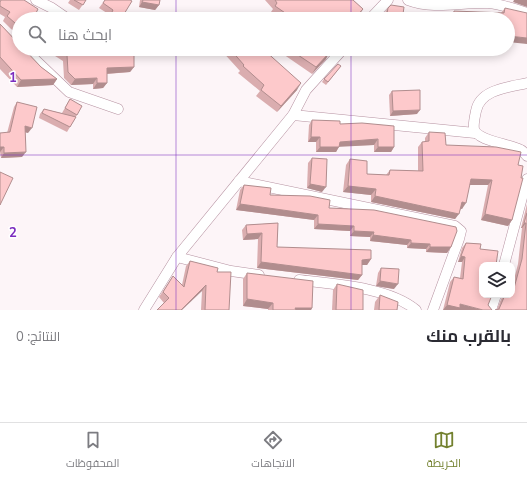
<!DOCTYPE html>
<html lang="ar">
<meta charset="utf-8">
<style>
:root{--surface:#fff;--page:#f7f7f7;--text:#2b2b33;--muted:#7c7c81;--line:#e1e1e2;--accent:#73812f}
body{margin:0;font-family:"Nunito Sans",Cairo,sans-serif;background:var(--page);color:var(--text);direction:rtl}
.controls{position:absolute;right:12px;bottom:12px;display:grid;overflow:hidden;border-radius:8px;box-shadow:0 2px 10px #0003}
.controls button{width:36px;height:36px;display:grid;place-items:center;padding:0;border:0;border-bottom:1px solid var(--line);background:var(--surface);color:var(--text);font:20px sans-serif}
.list{margin:0;padding:0;list-style:none}
h2{display:flex;justify-content:space-between;align-items:center;height:52px;margin:0;padding:0 16px;font-size:17px}
h2 small{font-size:13px;font-weight:400;color:var(--muted)}
.icon{flex:none;width:22px;height:22px;fill:none;stroke:currentColor;stroke-width:2;stroke-linecap:round;stroke-linejoin:round}
.map{position:relative;flex:none;width:527px;height:310px;overflow:hidden;direction:ltr}
.search{position:absolute;background:var(--surface);box-shadow:0 2px 10px #0003;left:12px;right:12px;top:12px;height:44px;display:flex;align-items:center;gap:10px;box-sizing:border-box;padding:0 14px;border-radius:22px;color:var(--muted);font-size:15px}
.sheet{height:112px;background:var(--surface)}
nav{display:flex;justify-content:space-around;align-items:center;box-sizing:border-box;height:56px;border-top:1px solid var(--line);background:var(--surface);font-size:11px;color:var(--muted)}
nav a{display:grid;justify-items:center;gap:2px}
nav .on{color:var(--accent)}
.map>svg:first-child{display:block}
.lines{fill:none;stroke-linecap:round;stroke-linejoin:round}
.street-casing{stroke:#b692a1;stroke-width:11}
.street{stroke:#fff;stroke-width:10}
.wall{fill:#daadaf}
.shaded-wall{fill:#b18d8e}
.building{fill:#fdc9cb;stroke:#b18d8e}
.grid{fill:none;stroke:#7b2cbf;stroke-width:1;stroke-opacity:0.55}
.grid-label{font-size:13px;text-anchor:middle;font-weight:bold;fill:#7b2cbf;stroke:#fff;stroke-width:3;stroke-linejoin:round;paint-order:stroke}
</style>
<div class="map">
<svg width="527" height="310" viewBox="0 0 527 310">
<rect width="100%" height="100%" fill="#fdf5f8"/>
<g class="lines">
<g class="street-casing">
<g id="street">
<polyline points="36,0 52,8 68,19"/>
<path d="M408,0C434,10 461,2 488,3C501,4 515,9 527,13"/>
<polyline points="370,19 388,0"/>
<polyline points="24,49 69,92 118,109"/>
<path d="M527,83C510,87 480,89 476,111C475,116 473,124 474,129C477,141 510,144 521,150C523,151 525,154 527,156"/>
<polyline points="293,115 475,133"/>
<polyline points="239,181 455,226 461,231 459,239 433,310"/>
<polyline points="177,257 231,271 259,275"/>
<polyline points="504,265 527,179"/>
<path d="M299,280C333,284 389,287 416,310"/>
<polyline points="144,310 177,257 293,115 306,90 343,49"/>
<polyline points="491,310 496,295"/>
</g>
</g>
<use href="#street" class="street"/>
</g>
<g class="wall">
<polygon points="1,0 24,0 36,13 19,19 19,34 11,29 3,21 5,17 0,14 0,2"/>
<polygon points="70,0 86,0 79,10 68,3"/>
<polygon points="105,0 121,19 107,19 110,15 99,8"/>
<polygon points="140,0 160,0 159,5 155,10 139,7"/>
<polygon points="265,0 353,0 363,9 356,19 281,19 271,12 273,9"/>
<polygon points="388,8 403,14 420,19 382,19 383,15"/>
<polygon points="505,8 508,19 450,19 450,16 454,11 501,13"/>
<polygon points="0,24 41,67 57,79 53,85 17,87 0,69"/>
<polygon points="44,49 134,49 134,67 130,72 107,74 107,83 103,88 93,89 93,84 71,85 64,78 63,61"/>
<polygon points="220,49 263,49 297,90 277,112 256,96 260,91 238,73 240,71"/>
<polygon points="282,49 327,49 326,50 326,59 312,74 280,52"/>
<polygon points="341,66 326,85 322,82 324,79"/>
<polygon points="392,91 417,114 390,116 389,95"/>
<polygon points="70,99 77,115 67,132 39,118 40,114 44,109 65,114 62,113"/>
<polygon points="17,102 28,133 25,132 22,157 1,158 0,152 0,133 7,133 14,107"/>
<polygon points="312,120 340,124 394,147 391,152 374,152 374,145 339,146 336,152 316,152 316,142 308,142 309,125"/>
<polygon points="429,132 446,145 518,165 512,220 508,226 481,220 488,185 469,185 462,209 461,209 455,219 371,202 371,195 343,192 346,165 350,159 367,174 386,175 390,170 418,171 418,147 422,142 425,142 425,138"/>
<polygon points="312,158 322,192 307,188 308,163"/>
<polygon points="244,185 270,195 329,208 451,247 447,253 426,252 426,249 407,248 407,245 370,241 370,237 350,236 350,231 314,229 314,220 236,210 240,190"/>
<polygon points="527,204 527,310 497,309 502,297 502,295 512,295 512,287 518,264 522,228 521,228"/>
<polygon points="278,223 277,247 371,259 367,265 362,265 362,275 358,280 257,268 258,239 243,240 242,230 246,225"/>
<polygon points="466,243 481,244 458,310 443,310 450,282 454,277 460,278 462,262 458,262 462,248"/>
<polygon points="190,261 217,272 229,310 201,310 202,291 164,303 159,297 173,276 182,285 186,266"/>
<polygon points="381,268 394,289 376,286 378,273"/>
<polygon points="247,273 312,308 311,310 268,310 268,309 243,306 243,279"/>
<polygon points="337,284 363,310 332,310 333,290"/>
<polygon points="380,295 397,310 374,310 375,302"/>
</g>
<g class="shaded-wall">
<polygon points="514,0 527,0 527,7 513,2"/>
<polygon points="142,2 159,5 155,10 139,7"/>
<polygon points="363,9 356,19 354,19"/>
<polygon points="508,36 527,38 527,44 508,42"/>
<polygon points="359,49 387,49 382,56 357,51"/>
<polygon points="330,52 326,59 312,74 316,67"/>
<polygon points="134,67 130,72 103,74 107,68"/>
<polygon points="97,78 93,84 71,85 75,79"/>
<polygon points="57,79 53,85 17,87 21,80"/>
<polygon points="97,83 107,83 103,88 93,89"/>
<polygon points="301,83 297,90 277,112 281,106"/>
<polygon points="420,110 417,114 390,116 393,111"/>
<polygon points="25,126 32,128 28,133 21,131"/>
<polygon points="311,137 320,137 316,142 308,142"/>
<polygon points="378,139 374,145 336,147 340,142"/>
<polygon points="0,147 4,147 0,152"/>
<polygon points="320,147 339,147 336,152 316,152"/>
<polygon points="378,147 394,147 391,152 374,152"/>
<polygon points="26,152 22,157 1,158 4,153"/>
<polygon points="471,179 492,180 488,185 466,185"/>
<polygon points="310,184 326,187 322,192 307,188"/>
<polygon points="348,186 376,189 371,195 343,192"/>
<polygon points="375,196 459,214 455,219 371,202"/>
<polygon points="462,202 466,203 462,209 458,208"/>
<polygon points="240,204 318,215 314,220 236,210"/>
<polygon points="485,214 512,220 508,226 481,220"/>
<polygon points="524,223 526,223 522,228 521,228"/>
<polygon points="318,224 354,226 350,231 314,229"/>
<polygon points="354,231 374,232 370,237 350,236"/>
<polygon points="262,233 258,239 243,240 247,234"/>
<polygon points="373,235 411,240 407,245 370,241"/>
<polygon points="411,243 430,244 426,249 407,248"/>
<polygon points="430,247 451,247 447,253 426,252"/>
<polygon points="461,256 465,257 462,262 458,262"/>
<polygon points="371,259 367,265 358,265 362,260"/>
<polygon points="261,262 362,275 358,280 257,268"/>
<polygon points="380,281 398,284 394,289 376,286"/>
<polygon points="206,285 202,291 182,310 180,310"/>
<polygon points="247,299 273,303 268,309 243,306"/>
<polygon points="460,304 483,310 443,310 447,305"/>
<polygon points="295,308 312,308 311,310 294,310"/>
</g>
<g class="building">
<polygon points="1,0 24,0 38,9 36,13 46,19 19,19 19,25 15,23 7,16 10,12 0,6 0,2"/>
<polygon points="74,0 86,0 83,5"/>
<polygon points="105,0 130,0 132,1 121,19 118,19 111,14 113,10 103,3"/>
<polygon points="143,0 160,0 159,5 142,2"/>
<polygon points="275,0 353,0 363,9 354,19 294,19 275,6 277,3"/>
<polygon points="391,5 404,7 403,14 420,17 420,19 386,19 388,8"/>
<polygon points="505,8 527,13 527,38 508,36 508,19 454,19 454,11 504,13"/>
<polygon points="0,24 19,44 19,49 24,49 41,67 57,79 21,80 0,57"/>
<polygon points="58,49 134,49 134,67 107,68 107,83 97,83 97,78 75,79 68,72 67,55"/>
<polygon points="230,49 263,49 301,83 281,106 261,90 264,85 243,66 244,65"/>
<polygon points="289,49 325,49 330,52 316,67"/>
<polygon points="338,64 341,66 328,82 324,79"/>
<polygon points="420,90 420,110 393,111 392,91"/>
<polygon points="70,99 82,106 77,115 65,108"/>
<polygon points="17,102 37,107 32,128 25,126 26,152 4,153 4,147 0,147 0,133 10,132"/>
<polygon points="44,109 76,117 70,127 42,113"/>
<polygon points="312,120 340,121 340,124 362,123 394,126 394,147 378,147 378,139 340,142 339,147 320,147 320,137 311,137"/>
<polygon points="429,132 445,133 446,145 496,147 521,152 518,165 523,166 521,178 523,178 512,220 485,214 492,180 471,179 466,203 462,202 459,214 375,196 376,189 348,186 350,159 367,161 367,174 389,175 390,170 423,171 422,142 429,141"/>
<polygon points="312,158 327,159 326,187 310,184"/>
<polygon points="0,172 13,178 0,205"/>
<polygon points="244,185 271,188 270,195 310,196 330,200 329,208 374,210 456,227 457,231 451,247 430,247 430,244 411,243 411,240 373,235 374,232 354,231 354,226 318,224 318,215 240,204"/>
<polygon points="527,213 527,310 495,310 499,309 505,295 512,295 512,287 514,288 522,259 526,223 524,223"/>
<polygon points="278,223 277,247 371,250 371,259 362,260 362,275 261,262 262,233 247,234 246,225"/>
<polygon points="466,243 481,244 480,249 498,251 496,265 482,265 482,295 492,295 488,305 492,310 483,310 460,304 460,308 447,305 454,277 463,279 465,257 461,256"/>
<polygon points="190,261 218,268 217,272 231,272 229,310 205,310 206,285 181,310 157,310 169,298 163,292 173,276 184,287"/>
<polygon points="381,268 399,269 398,284 380,281"/>
<polygon points="247,273 313,281 312,308 295,308 296,310 273,310 273,303 247,299"/>
<polygon points="337,284 363,290 363,310 336,310"/>
<polygon points="380,295 398,302 397,310 379,310"/>
</g>
<path class="grid" d="M176,0V19M351,0V19M176,49V310M351,49V310M0,155H527"/>
<g class="grid-label">
<text x="13" y="82">1</text>
<text x="13" y="237">2</text>
</g>
</svg>
<div class="controls">
<button><svg class="icon" aria-label="layers" viewBox="0 0 24 24"><path d="M12 4l9 5-9 5-9-5zM3 14l9 5 9-5"/></svg></button>
</div>
<div class="search"><svg class="icon" aria-label="search" viewBox="0 0 24 24"><circle cx="10" cy="10" r="6"/><path d="M15 15l6 6"/></svg>ابحث هنا</div>
</div>
<section class="sheet">
<h2>بالقرب منك<small>النتائج: 0</small></h2>
<ul class="list">
</ul>
</section>
<nav>
<a class="on"><svg class="icon" aria-label="map" viewBox="0 0 24 24"><path d="M3 6l6-2 6 2 6-2v14l-6 2-6-2-6 2zM9 4v14M15 6v14"/></svg>الخريطة</a>
<a><svg class="icon" aria-label="directions" viewBox="0 0 24 24"><path d="M12 3l9 9-9 9-9-9zM9 14v-3h6M13 9l2 2-2 2"/></svg>الاتجاهات</a>
<a><svg class="icon" aria-label="saved" viewBox="0 0 24 24"><path d="M7 4h10v16l-5-4-5 4z"/></svg>المحفوظات</a>
</nav>
